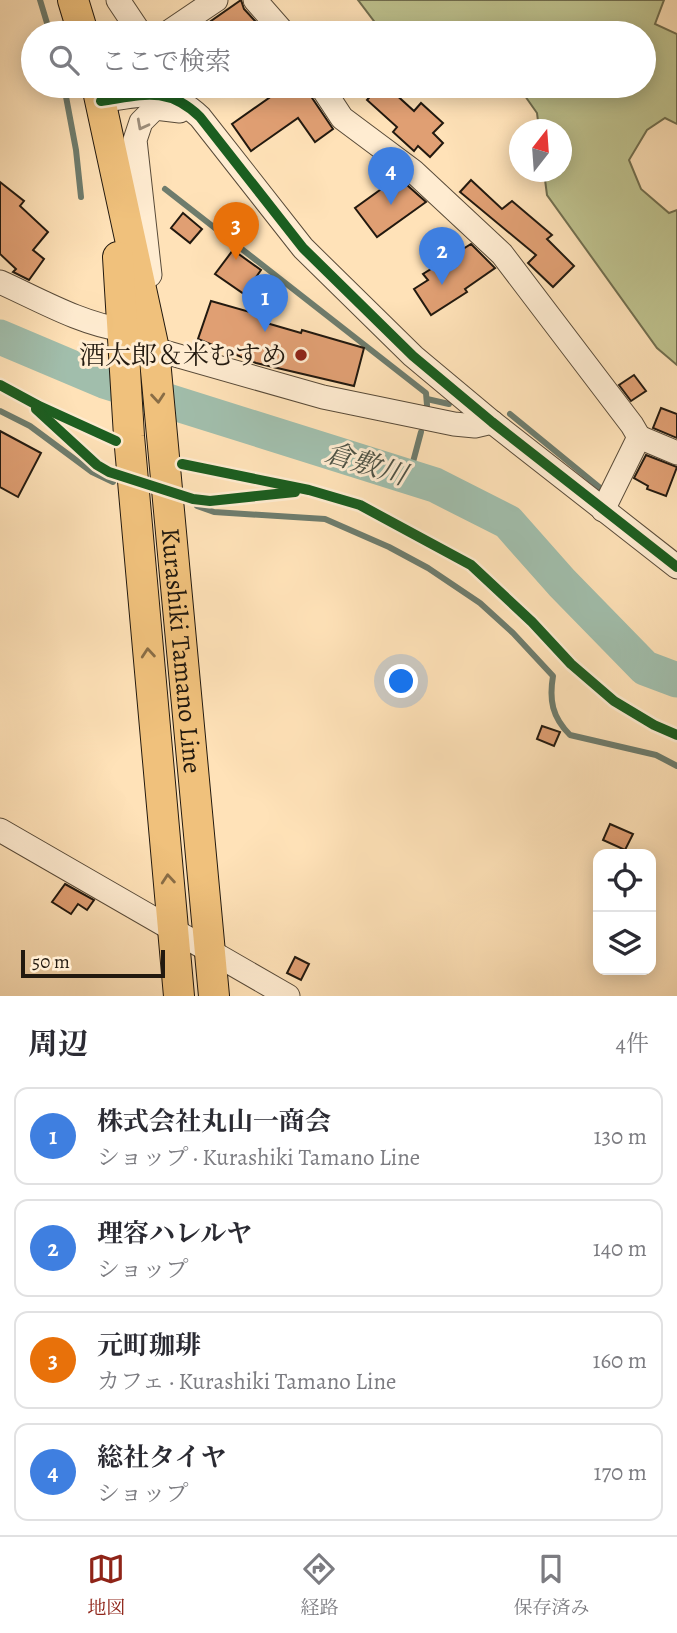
<!DOCTYPE html>
<html lang="ja">
<meta charset="utf-8">
<style>
:root{--surface:#fff;--page:#f2f2f3;--text:#2b2b33;--muted:#7c7c81;--line:#e1e1e2;--accent:#8f2418}
body{margin:0;font-family:Alegreya,"Noto Serif JP",serif;background:var(--page);color:var(--text)}
.controls{position:absolute;right:21px;bottom:21px;display:grid;overflow:hidden;border-radius:14px;box-shadow:0 4px 18px #0003}
.controls button{width:63px;height:63px;display:grid;place-items:center;padding:0;border:0;border-bottom:2px solid var(--line);background:var(--surface);color:var(--text);font:35px sans-serif}
.compass{position:absolute;left:509px;top:119px;width:63px;height:63px;border-radius:50%;background:var(--surface);box-shadow:0 4px 18px #0003;rotate:17deg}
.scale{position:absolute;left:21px;bottom:18px;width:144px;box-sizing:border-box;padding-left:7px;border:4px solid #22190f;border-top:0;font-size:19px;line-height:24px;white-space:nowrap;color:#22190f;-webkit-text-stroke:5px #ffecd1;paint-order:stroke}
.you{position:absolute;left:402px;top:682px;width:24px;height:24px;margin:-18px;border:5px solid #fff;border-radius:50%;background:#1a73e8;box-shadow:0 0 0 10px #1a73e833}
.badge{display:grid;place-items:center;width:46px;height:46px;border-radius:50%;background:var(--accent);color:#fff;font-size:23px;font-weight:700}
.pin{position:absolute;translate:-50% -58px;filter:drop-shadow(0 2px 4px #0008)}
.pin::after{content:'';position:absolute;top:37px;width:24px;height:21px;background:inherit;clip-path:polygon(0 0,100% 0,50% 100%)}
.list{margin:0;padding:0;list-style:none}
h2{display:flex;justify-content:space-between;align-items:center;height:91px;margin:0;padding:0 28px;font-size:30px}
h2 small{font-size:23px;font-weight:400;color:var(--muted)}
.list li{display:grid;grid-template-columns:46px 1fr auto;gap:21px;align-items:center;box-sizing:border-box;height:98px;margin:0 14px 14px;padding:0 14px;border:2px solid var(--line);border-radius:14px}
.list b{display:block;font-size:26px;white-space:nowrap}
.list p{margin:0;font-size:23px;white-space:nowrap;color:var(--muted)}
.list em{font-size:23px;font-style:normal;color:var(--muted)}
.icon{flex:none;width:38px;height:38px;fill:none;stroke:currentColor;stroke-width:2;stroke-linecap:round;stroke-linejoin:round}
.map{position:relative;flex:none;width:677px;height:996px;overflow:hidden}
.search{position:absolute;background:var(--surface);box-shadow:0 4px 18px #0003;left:21px;right:21px;top:21px;height:77px;display:flex;align-items:center;gap:18px;box-sizing:border-box;padding:0 24px;border-radius:38px;color:var(--muted);font-size:26px}
.sheet{height:539px;background:var(--surface)}
nav{display:flex;justify-content:space-around;align-items:center;box-sizing:border-box;height:98px;border-top:2px solid var(--line);background:var(--surface);font-size:19px;color:var(--muted)}
nav a{display:grid;justify-items:center;gap:4px}
nav .on{color:var(--accent)}
.map>svg:first-child{display:block}
.green{fill:#bfc38f;stroke:#706e4f;stroke-width:2}
.lines{fill:none;stroke-linecap:round;stroke-linejoin:round}
.stream{stroke:#6e7c6d;stroke-width:6}
.river{stroke:#a1beac;stroke-width:35}
.building{fill:#e09f73;stroke:#22190f;stroke-width:2}
.minor-casing{stroke:#594b39;stroke-width:25}
.major-casing{stroke:#22190f;stroke-width:32}
.minor{stroke:#ffecd1;stroke-width:23}
.major{stroke:#f0c17c;stroke-width:30}
.cycleway-casing{stroke:#ffecd1;stroke-width:15}
.cycleway{stroke:#1b5e20;stroke-width:10}
.oneway{stroke:#9c8d7a}
.oneway2{stroke:#896d46}
.poi-dot{fill:#8f2418;stroke:#ffecd1;stroke-width:2.5}
.labels{text-anchor:middle;stroke-width:6;stroke-linejoin:round;paint-order:stroke}
.poi-label{font-size:26px;fill:#22190f;stroke:#ffecd1;text-anchor:end}
.street-label{font-size:26px;fill:#22190f;stroke:#ffecd1}
.water-label{font-size:28px;font-style:italic;fill:#4e5346;stroke:#ffecd1}
</style>
<div class="map">
<svg width="677" height="996" viewBox="0 0 677 996">
<rect width="100%" height="100%" fill="#ffe2b8"/>
<filter id="stains"><feTurbulence type="fractalNoise" baseFrequency=".00286" numOctaves="4"/><feColorMatrix values="0 0 0 0 .2 0 0 0 0 .09 0 0 0 0 .02 0 0 0 .5 -.17"/></filter>
<radialGradient id="worn" r=".72"><stop offset=".6" stop-color="#630" stop-opacity="0"/><stop offset="1" stop-color="#630" stop-opacity=".3"/></radialGradient>
<polygon class="green" points="358,0 664,0 655,24 677,34 677,124 665,118 647,130 629,160 641,189 669,213 677,210 677,365 657,348 547,195 544,172 562,172 562,130 539,129 537,113 518,86 644,86 644,33 480,33 473,23 457,33 383,33"/>
<g class="lines">
<g class="stream">
<polyline points="40,0 50,33"/>
<polyline points="64,86 76,150 81,197"/>
<polyline points="165,189 426,393 427,405"/>
<polyline points="427,399 449,404"/>
<polyline points="0,411 30,426 92,472 113,482"/>
<polyline points="510,414 604,491"/>
<polyline points="409,477 421,432"/>
<path d="M197,506L214,512L325,519L389,547L428,568L480,603L513,633L553,676C549,700 552,717 570,735L656,755L677,766"/>
</g>
<polyline class="river" points="0,337 104,381 435,485 508,522 562,583 645,668 677,680"/>
</g>
<g class="building">
<polygon points="241,0 244,9 256,22 240,33 220,33 211,21"/>
<polygon points="271,86 304,86 333,129 315,142 298,118 251,151 232,124 276,93"/>
<polygon points="379,86 390,95 393,92 414,111 421,103 443,123 433,133 443,143 430,157 418,146 414,151 393,132 397,127 367,100"/>
<polygon points="398,177 426,202 377,237 355,208"/>
<polygon points="471,180 502,209 512,201 552,235 547,239 574,266 553,287 528,263 536,255 460,192"/>
<polygon points="0,182 24,201 20,206 48,232 33,250 44,259 29,280 13,272 16,269 0,254"/>
<polygon points="183,213 202,229 190,243 171,228"/>
<polygon points="471,244 495,268 465,289 467,292 431,315 414,289 428,280 423,274"/>
<polygon points="233,250 261,270 244,294 215,274"/>
<polygon points="211,301 264,316 263,322 301,333 302,330 364,348 354,386 256,363 198,339"/>
<polygon points="634,375 646,391 631,401 619,385"/>
<polygon points="661,408 677,414 677,438 653,428"/>
<polygon points="0,431 41,453 18,497 0,487"/>
<polygon points="646,455 677,467 666,496 647,489 648,486 634,478"/>
<polygon points="542,726 560,732 554,746 537,739"/>
<polygon points="610,824 633,834 625,850 603,840"/>
<polygon points="65,884 94,900 87,910 78,904 71,914 52,902"/>
<polygon points="295,957 309,964 301,980 287,973"/>
</g>
<g class="lines">
<g class="minor-casing">
<g id="minor">
<polyline points="118,0 140,33"/>
<polyline points="255,0 284,33"/>
<polyline points="167,33 216,0"/>
<polyline points="321,86 342,118 413,171 502,254 632,425 639,437 603,510"/>
<path d="M101,101C142,95 167,85 200,117L303,248L413,356L492,422L677,567"/>
<polyline points="150,275 135,140 141,122 155,108 180,111"/>
<path d="M0,282C40,300 81,324 124,330"/>
<polyline points="153,334 154,349 323,397 454,424 475,426 492,422"/>
<polyline points="639,437 677,453"/>
<polyline points="0,830 288,996"/>
</g>
</g>
<g class="major-casing">
<g id="major">
<polyline points="73,0 83,33"/>
<path id="s1" d="M97,86L154,349L214,996"/>
<polyline points="118,257 129,436 179,996"/>
</g>
</g>
<use href="#minor" class="minor"/>
<use href="#major" class="major"/>
<g class="cycleway-casing">
<g id="cycleway">
<path d="M101,101C142,95 167,85 200,117L303,248L413,356L492,422L677,567"/>
<polyline points="0,385 37,405 116,441"/>
<polyline points="37,405 36,409 97,465 109,472 193,499 210,501 295,492"/>
<polyline points="182,464 309,490 360,505 471,565 532,622 571,664 614,701 654,725 677,735"/>
</g>
</g>
<use href="#cycleway" class="cycleway"/>
</g>
<defs><path id="oneway-chevron" d="M-2-3.5L2.5 0L-2 3.5" fill="none" stroke-width="1.6" stroke-linecap="round" stroke-linejoin="round" transform="scale(1.75)"/></defs>
<use class="oneway" href="#oneway-chevron" transform="translate(142 125) rotate(118)"/>
<g class="oneway2">
<use href="#oneway-chevron" transform="translate(158 398) rotate(85)"/>
<use href="#oneway-chevron" transform="translate(148 653) rotate(-95)"/>
<use href="#oneway-chevron" transform="translate(168 879) rotate(-95)"/>
</g>
<circle class="poi-dot" cx="301" cy="355" r="7"/>
<g class="labels">
<g class="poi-label">
<text x="287" y="364">酒太郎＆米むすめ</text>
</g>
<g class="street-label">
<text dy="9" stroke="none"><textPath href="#s1" startOffset="572">Kurashiki Tamano Line</textPath></text>
</g>
<g class="water-label">
<text transform="translate(366 463) rotate(17)" y="10">倉敷川</text>
</g>
</g>
<rect width="100%" height="100%" filter="url(#stains)"/>
<rect width="100%" height="100%" fill="url(#worn)"/>
</svg>
<div class="controls">
<button><svg class="icon" aria-label="locate" viewBox="0 0 24 24"><circle cx="12" cy="12" r="6"/><path d="M12 2v4M12 18v4M2 12h4M18 12h4"/></svg></button>
<button><svg class="icon" aria-label="layers" viewBox="0 0 24 24"><path d="M12 4l9 5-9 5-9-5zM3 14l9 5 9-5"/></svg></button>
</div>
<svg class="compass" viewBox="-18 -18 36 36"><path d="M0-13l5 13h-10z" fill="#e53935"/><path d="M0 13l5-13h-10z" fill="#7c7c81"/></svg>
<div class="scale">50 m</div>
<div class="you"></div>
<div class="pin badge" style="left:265px;top:332px;background:#3f7fe0">1</div>
<div class="pin badge" style="left:442px;top:285px;background:#3f7fe0">2</div>
<div class="pin badge" style="left:236px;top:260px;background:#e8710a">3</div>
<div class="pin badge" style="left:391px;top:205px;background:#3f7fe0">4</div>
<div class="search"><svg class="icon" aria-label="search" viewBox="0 0 24 24"><circle cx="10" cy="10" r="6"/><path d="M15 15l6 6"/></svg>ここで検索</div>
</div>
<section class="sheet">
<h2>周辺<small>4件</small></h2>
<ul class="list">
<li><span class="badge" style="background:#3f7fe0">1</span><div><b>株式会社丸山一商会</b><p>ショップ · Kurashiki Tamano Line</p></div><em>130 m</em></li>
<li><span class="badge" style="background:#3f7fe0">2</span><div><b>理容ハレルヤ</b><p>ショップ</p></div><em>140 m</em></li>
<li><span class="badge" style="background:#e8710a">3</span><div><b>元町珈琲</b><p>カフェ · Kurashiki Tamano Line</p></div><em>160 m</em></li>
<li><span class="badge" style="background:#3f7fe0">4</span><div><b>総社タイヤ</b><p>ショップ</p></div><em>170 m</em></li>
</ul>
</section>
<nav>
<a class="on"><svg class="icon" aria-label="map" viewBox="0 0 24 24"><path d="M3 6l6-2 6 2 6-2v14l-6 2-6-2-6 2zM9 4v14M15 6v14"/></svg>地図</a>
<a><svg class="icon" aria-label="directions" viewBox="0 0 24 24"><path d="M12 3l9 9-9 9-9-9zM9 14v-3h6M13 9l2 2-2 2"/></svg>経路</a>
<a><svg class="icon" aria-label="saved" viewBox="0 0 24 24"><path d="M7 4h10v16l-5-4-5 4z"/></svg>保存済み</a>
</nav>
